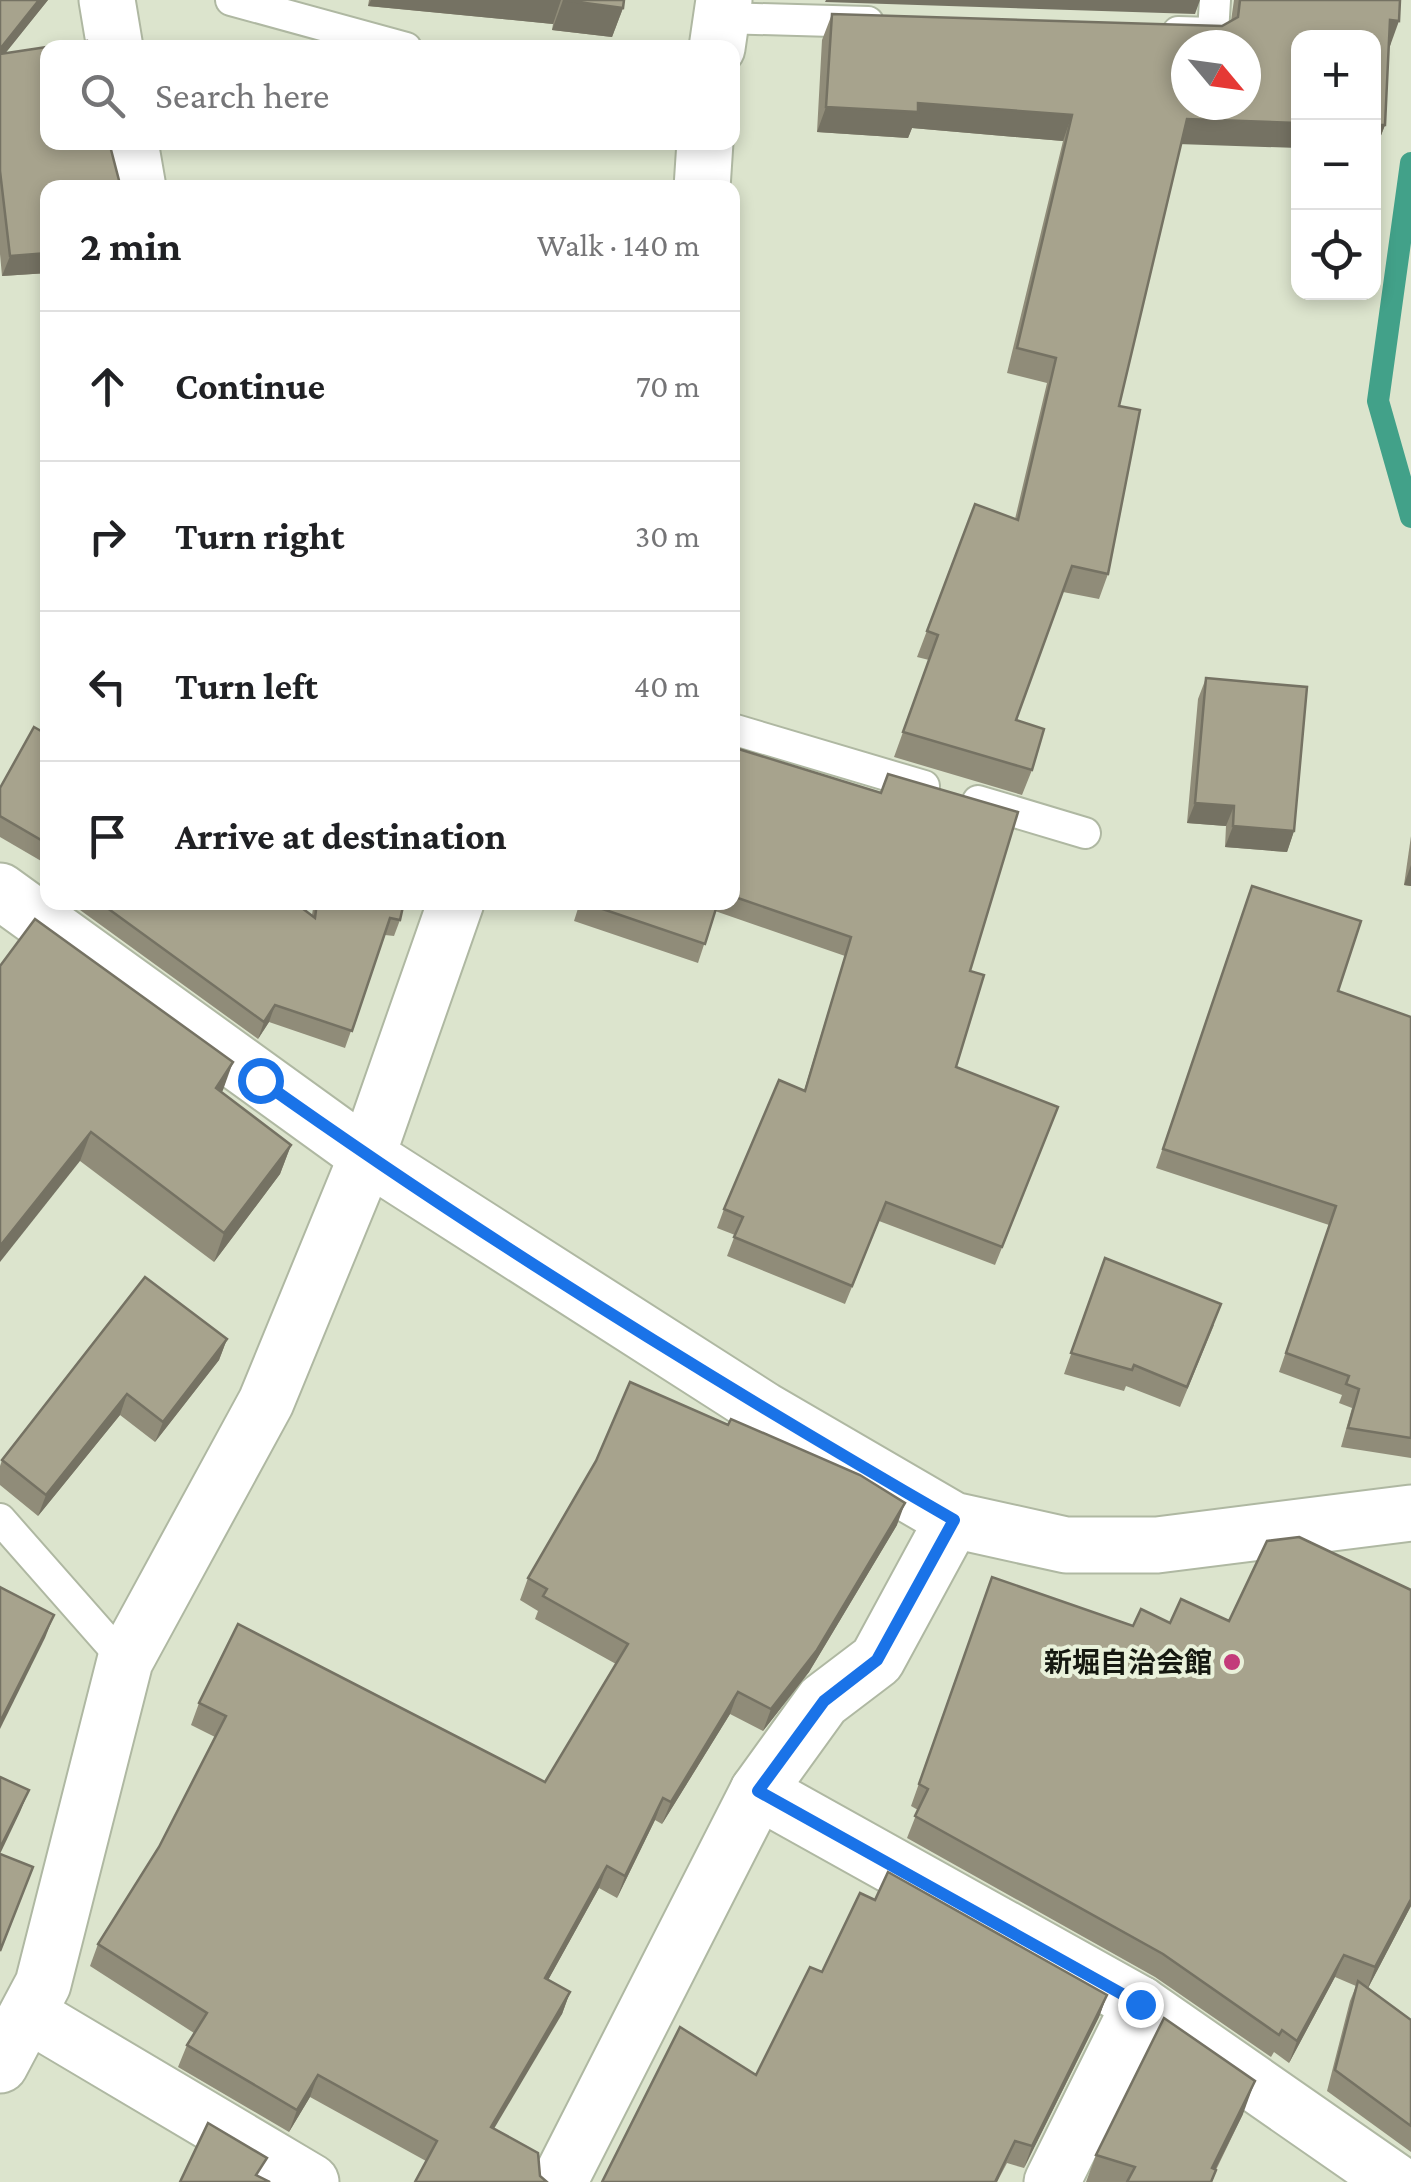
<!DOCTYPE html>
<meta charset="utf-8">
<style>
:root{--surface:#fff;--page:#f6f6f6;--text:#202124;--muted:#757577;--line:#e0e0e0}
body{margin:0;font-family:"Crimson Pro","Noto Sans JP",serif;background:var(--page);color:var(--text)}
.controls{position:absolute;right:30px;top:30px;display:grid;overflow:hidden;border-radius:20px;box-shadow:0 5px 15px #0003}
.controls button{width:90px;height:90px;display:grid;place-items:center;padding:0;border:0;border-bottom:2px solid var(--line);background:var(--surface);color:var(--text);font:50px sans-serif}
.compass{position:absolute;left:1171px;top:30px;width:90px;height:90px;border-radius:50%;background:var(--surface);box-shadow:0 5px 15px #0003;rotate:119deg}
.stop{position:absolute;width:30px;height:30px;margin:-22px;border:8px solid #1a73e8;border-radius:50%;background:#fff}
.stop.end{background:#1a73e8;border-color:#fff;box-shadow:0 2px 10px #0008}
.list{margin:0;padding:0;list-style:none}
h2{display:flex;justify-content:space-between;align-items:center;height:130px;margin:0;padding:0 40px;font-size:42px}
h2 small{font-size:32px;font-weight:400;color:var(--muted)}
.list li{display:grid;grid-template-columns:65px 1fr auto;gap:30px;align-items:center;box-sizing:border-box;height:150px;padding:0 40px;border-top:2px solid var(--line)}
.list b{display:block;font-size:38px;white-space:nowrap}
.list em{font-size:32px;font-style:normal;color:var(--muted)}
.icon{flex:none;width:55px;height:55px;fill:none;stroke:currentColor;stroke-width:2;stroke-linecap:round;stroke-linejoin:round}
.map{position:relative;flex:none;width:1411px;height:2182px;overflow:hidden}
.search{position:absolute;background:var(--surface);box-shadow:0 5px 15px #0003;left:40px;top:40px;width:700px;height:110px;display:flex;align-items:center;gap:25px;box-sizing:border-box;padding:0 35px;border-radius:20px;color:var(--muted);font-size:38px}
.panel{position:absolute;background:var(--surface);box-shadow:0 5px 15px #0003;left:40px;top:180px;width:700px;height:730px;border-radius:20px}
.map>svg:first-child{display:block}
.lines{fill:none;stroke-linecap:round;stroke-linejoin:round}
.stream{stroke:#42a189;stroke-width:22}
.lane-casing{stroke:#afb8a2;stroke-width:34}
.street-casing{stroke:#afb8a2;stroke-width:59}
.lane{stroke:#fff;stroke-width:30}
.street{stroke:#fff;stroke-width:55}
.wall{fill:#908c79}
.shaded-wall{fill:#757263}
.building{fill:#a7a38d;stroke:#757263;stroke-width:2.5;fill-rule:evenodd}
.route{stroke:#1a73e8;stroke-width:12}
.poi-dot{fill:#c33b7a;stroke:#e9f1da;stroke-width:4}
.labels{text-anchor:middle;stroke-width:8;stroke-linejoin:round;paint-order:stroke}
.poi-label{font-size:28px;font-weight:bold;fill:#161911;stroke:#e9f1da;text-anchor:end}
</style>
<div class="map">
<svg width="1411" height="2182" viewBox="0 0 1411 2182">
<rect width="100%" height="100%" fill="#dce4cd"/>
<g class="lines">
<polyline class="stream" points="1411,163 1378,401 1411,517"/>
<g class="lane-casing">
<g id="lane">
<polyline points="231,0 406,48"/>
<polyline points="721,18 868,22"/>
<polyline points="1178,32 1213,33 1215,0"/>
<polyline points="732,729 924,786"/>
<polyline points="978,801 1085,833"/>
<polyline points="0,1519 125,1661"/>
</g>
</g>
<g class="street-casing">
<g id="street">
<polyline points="107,0 115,48"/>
<polyline points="717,48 724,0"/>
<polyline points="130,142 138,188"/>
<polyline points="702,188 705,142"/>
<polyline points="0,891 367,1156 764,1410 953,1520 1066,1545 1157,1545 1411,1513"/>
<polyline points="758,1791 1140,2004 1396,2182"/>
<polyline points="28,2014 311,2182"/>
<polyline points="0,2065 43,1984 125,1661 266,1402 367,1156 456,902"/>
<polyline points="559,2182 758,1791 823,1701 877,1660 953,1520"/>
<polyline points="1052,2182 1140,2004"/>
</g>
</g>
<use href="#lane" class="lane"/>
<use href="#street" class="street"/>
</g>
<g class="wall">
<polygon points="0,0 48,0 5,53 48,48 48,273 2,276 0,254"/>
<polygon points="369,0 624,0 623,8 612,37 552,30 553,24 368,6"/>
<polygon points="1234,0 1400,0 1390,46 1389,46 1385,125 1375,151 1374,151 1374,38 1181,144 1119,406 1108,574 1099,599 1063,592 1016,720 1032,770 1022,795 894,757 929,660 917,657 975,504 1015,519 1047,383 1007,373 1063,141 912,128 908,138 817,132 822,40 832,14 1222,26 1231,21"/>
<polygon points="1206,678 1294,831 1287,852 1225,847 1226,826 1187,823 1198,699"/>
<polygon points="48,735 48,865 0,837 0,788"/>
<polygon points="732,747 970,971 956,1067 1051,1126 995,1265 879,1221 845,1304 727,1256 735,1235 717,1228 724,1209 804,1091 845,956 715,911 698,963 574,921 580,902 732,902"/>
<polygon points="1411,836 1411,886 1404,885"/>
<polygon points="1252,886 1338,991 1411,1017 1411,1458 1341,1447 1352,1408 1339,1403 1342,1395 1279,1372 1329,1225 1156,1168"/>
<polygon points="69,902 294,902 312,915 314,902 404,902 400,920 394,936 385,935 345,1048 269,1022 258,1039"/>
<polygon points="0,966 223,1090 221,1092 291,1145 280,1174 214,1262 80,1161"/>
<polygon points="1105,1258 1214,1325 1180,1407 1126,1386 1124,1391 1064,1374"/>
<polygon points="227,1339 219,1360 155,1442 120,1415 38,1516 0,1485 0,1466 2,1460"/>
<polygon points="897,1525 809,1672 763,1731 730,1714 662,1824 655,1820 617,1898 599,1888 548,1980 570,1992 562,2014 426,2161 310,2097 289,2132 178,2067 187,2045 194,2033 90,1966 98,1944 159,1847 215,1737 191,1725 199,1703 545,1782 616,1664 535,1619 538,1611 520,1600 528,1578"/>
<polygon points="992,1577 1411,1906 1368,1988 1411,2020 1411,2152 1327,2091 1350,2001 1356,1986 1335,1977 1289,2063 1274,2052 1271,2057 1155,1977 907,1838 918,1810 911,1806"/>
<polygon points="875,1900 1107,1995 1099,2017 1024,2168 1007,2163 997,2182 602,2182 756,2075 822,1972"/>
<polygon points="1243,2114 1216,2170 1212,2182 1086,2182 1096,2155"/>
</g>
<g class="shaded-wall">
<polygon points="39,0 48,0 0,60 0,49"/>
<polygon points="371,0 561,0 553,24 368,6"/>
<polygon points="563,0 623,8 612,37 552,30"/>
<polygon points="826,0 1200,0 1195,14 825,2"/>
<polygon points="1390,20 1399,21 1390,46 1381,46"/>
<polygon points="918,103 1072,115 1063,141 912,128 908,138 817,132 826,107"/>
<polygon points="1187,119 1298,123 1298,148 1178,144"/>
<polygon points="1374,125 1385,125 1375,151 1374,151"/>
<polygon points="48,253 48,273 2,276 10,256"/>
<polygon points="1195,803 1234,806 1226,826 1187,823"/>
<polygon points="1233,826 1294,831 1287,852 1225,847"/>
<polygon points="1411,865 1411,886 1404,885"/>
<polygon points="275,1005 269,1022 258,1039 264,1022"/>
<polygon points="233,1062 223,1090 205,1117 216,1088"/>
<polygon points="91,1132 80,1161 0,1262 0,1246"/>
<polygon points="291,1145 280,1174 214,1262 224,1233"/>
<polygon points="227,1339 219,1360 155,1442 163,1422"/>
<polygon points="127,1394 120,1415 38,1516 46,1495"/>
<polygon points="905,1503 897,1525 809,1672 763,1731 771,1709"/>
<polygon points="54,1615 45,1638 0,1729 0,1722"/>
<polygon points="738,1692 730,1714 662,1824 671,1802"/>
<polygon points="29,1790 20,1812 0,1854 0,1848"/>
<polygon points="663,1798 655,1820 617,1898 625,1876"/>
<polygon points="607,1866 599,1888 537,2000 545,1978"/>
<polygon points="1411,1899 1411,1906 1367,1990 1375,1967"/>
<polygon points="1344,1955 1335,1977 1289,2063 1297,2041"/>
<polygon points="570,1992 562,2014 482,2149 491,2127"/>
<polygon points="1107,1995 1099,2017 1024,2168 1032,2146"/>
<polygon points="318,2075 310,2097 289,2132 297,2110"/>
<polygon points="1255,2081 1243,2114 1209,2182 1212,2168"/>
<polygon points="1015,2141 997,2182 995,2182"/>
</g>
<g class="building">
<polygon points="0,0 39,0 0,49"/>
<polygon points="563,0 624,0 623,8"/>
<path d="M1240,0H1400L1399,21L1390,20L1385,125H1374V38H1298V123L1187,119L1119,406L1140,410L1108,574L1072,566L1016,720L1044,729L1032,770L903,732L938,635L927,631L975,504L1018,520L1056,358L1017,348L1072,115L918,103V112L826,107L832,14L1222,26L1238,17ZM1186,45H1246V105H1186Z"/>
<polygon points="87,41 88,48 48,48 48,142 109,142 121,188 48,188 48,253 10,256 0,171 0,54"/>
<polygon points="1206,678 1307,687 1294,831 1233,826 1234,806 1195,803"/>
<polygon points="34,727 48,735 48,844 0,816 0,788"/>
<polygon points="732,747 881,793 888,774 1018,812 970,971 984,975 956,1067 1058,1107 1002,1247 886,1202 852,1286 734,1237 743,1217 724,1209 779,1080 805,1091 851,937 732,896"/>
<polygon points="1252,886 1361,921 1338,991 1411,1017 1411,1438 1348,1428 1359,1389 1346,1384 1349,1376 1286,1353 1336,1206 1163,1149"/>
<polygon points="99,902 294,902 315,918 317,902 404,902 400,920 390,918 352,1031 275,1005 264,1022"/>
<polygon points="582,902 718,902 705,944"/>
<polygon points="35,919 233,1062 216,1088 291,1145 224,1233 91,1132 0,1246 0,966"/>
<polygon points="1105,1258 1221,1304 1187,1387 1134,1365 1132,1370 1071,1353"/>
<polygon points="145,1277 227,1339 163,1422 127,1394 46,1495 2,1460"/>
<polygon points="630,1382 728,1425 731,1419 860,1475 905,1503 817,1650 771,1709 738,1692 671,1802 663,1798 625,1876 607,1866 545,1978 570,1992 491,2127 538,2153 540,2176 547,2182 415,2182 437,2141 318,2075 297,2110 187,2045 207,2013 98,1944 159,1847 226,1716 199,1703 238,1624 545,1782 628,1644 543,1596 547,1589 528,1578 596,1461"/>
<polygon points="1299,1537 1411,1590 1411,1899 1375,1967 1344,1955 1297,2041 1282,2030 1279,2035 1163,1954 915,1816 928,1789 919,1784 992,1577 1133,1626 1141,1609 1170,1623 1181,1599 1229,1621 1267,1541"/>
<polygon points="0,1587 54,1615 0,1722"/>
<polygon points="0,1777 29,1790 0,1848"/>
<polygon points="0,1854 33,1867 0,1951"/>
<polygon points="888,1872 1107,1995 1032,2146 1015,2141 995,2182 602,2182 680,2027 756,2075 810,1967 822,1972 860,1893 875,1900"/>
<polygon points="1358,1981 1411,2020 1411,2126 1335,2070"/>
<polygon points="1164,2018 1255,2081 1212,2168 1216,2170 1211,2182 1127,2182 1135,2167 1096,2155"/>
<polygon points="208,2123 267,2158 256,2175 270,2182 180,2182"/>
</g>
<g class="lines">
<path class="route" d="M260,1080C483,1239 717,1383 954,1520L877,1660L824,1701L758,1791L1140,2004"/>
</g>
<circle class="poi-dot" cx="1232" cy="1662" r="10"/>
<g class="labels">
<g class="poi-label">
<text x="1212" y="1672">新堀自治会館</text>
</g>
</g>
</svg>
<div class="controls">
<button>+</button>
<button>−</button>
<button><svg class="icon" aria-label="locate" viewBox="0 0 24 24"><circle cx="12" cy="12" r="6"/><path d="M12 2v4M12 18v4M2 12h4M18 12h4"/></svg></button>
</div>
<svg class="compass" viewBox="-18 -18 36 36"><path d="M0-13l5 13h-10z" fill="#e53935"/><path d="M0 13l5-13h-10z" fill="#757577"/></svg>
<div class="stop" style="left:260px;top:1080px"></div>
<div class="stop end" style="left:1140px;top:2004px"></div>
<div class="search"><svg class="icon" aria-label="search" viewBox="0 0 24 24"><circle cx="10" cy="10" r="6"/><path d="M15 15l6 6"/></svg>Search here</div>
<section class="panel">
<h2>2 min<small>Walk · 140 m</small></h2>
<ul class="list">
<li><svg class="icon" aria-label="ahead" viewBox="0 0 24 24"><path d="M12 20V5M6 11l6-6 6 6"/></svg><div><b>Continue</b></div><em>70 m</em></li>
<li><svg class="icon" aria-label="right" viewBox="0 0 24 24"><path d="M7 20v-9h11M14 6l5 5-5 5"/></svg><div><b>Turn right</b></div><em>30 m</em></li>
<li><svg class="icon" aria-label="left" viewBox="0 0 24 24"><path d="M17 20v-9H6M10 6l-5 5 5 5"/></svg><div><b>Turn left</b></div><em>40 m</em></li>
<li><svg class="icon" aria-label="arrive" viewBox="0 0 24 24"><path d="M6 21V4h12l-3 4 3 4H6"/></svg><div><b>Arrive at destination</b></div></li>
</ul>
</section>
</div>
